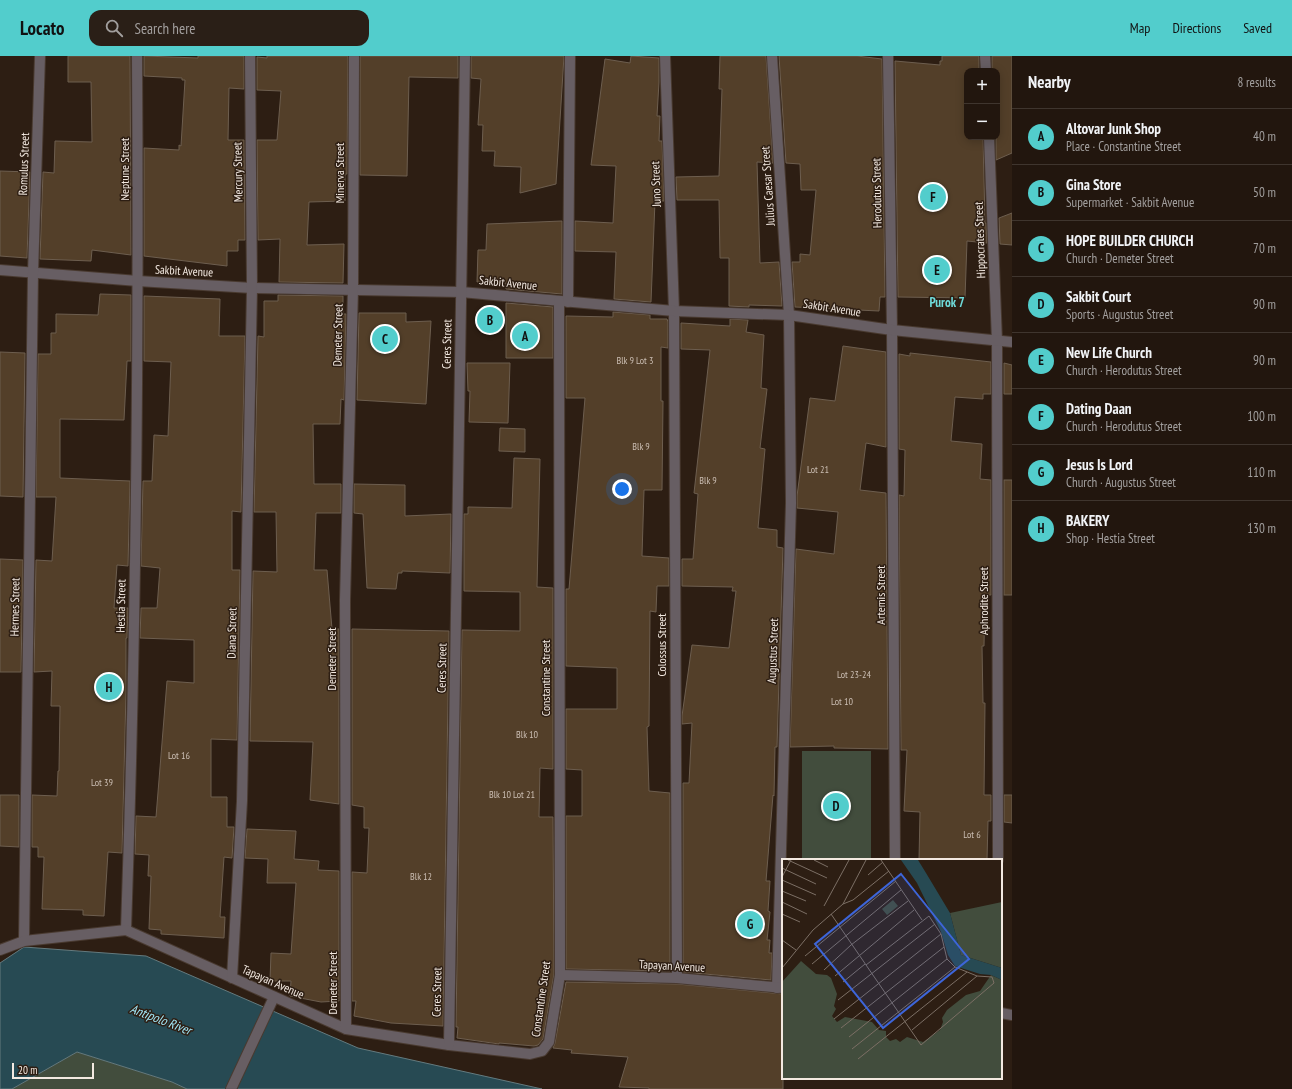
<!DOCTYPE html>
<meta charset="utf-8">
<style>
:root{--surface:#22160e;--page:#2a1f17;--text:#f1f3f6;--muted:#a29f9e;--line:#3f352e;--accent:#52cdcc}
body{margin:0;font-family:"PT Sans Narrow",sans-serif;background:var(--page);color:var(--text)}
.controls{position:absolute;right:12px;top:12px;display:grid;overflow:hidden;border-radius:8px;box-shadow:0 2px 10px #0003}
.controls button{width:36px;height:36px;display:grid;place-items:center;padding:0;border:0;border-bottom:1px solid var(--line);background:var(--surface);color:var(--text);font:20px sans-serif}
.scale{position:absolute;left:12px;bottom:10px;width:82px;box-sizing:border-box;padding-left:4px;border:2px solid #f3e9e1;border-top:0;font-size:11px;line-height:14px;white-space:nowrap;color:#f3e9e1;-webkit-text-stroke:3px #2d1e13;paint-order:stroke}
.you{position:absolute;left:622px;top:433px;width:14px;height:14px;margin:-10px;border:3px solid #fff;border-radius:50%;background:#1a73e8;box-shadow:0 0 0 6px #1a73e833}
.badge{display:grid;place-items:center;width:26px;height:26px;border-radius:50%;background:var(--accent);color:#111;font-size:13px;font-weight:700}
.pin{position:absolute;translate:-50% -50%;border:2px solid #fff;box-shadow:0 1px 4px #0006}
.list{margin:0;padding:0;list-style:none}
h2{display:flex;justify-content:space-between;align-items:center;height:52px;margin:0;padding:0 16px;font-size:17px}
h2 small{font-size:13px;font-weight:400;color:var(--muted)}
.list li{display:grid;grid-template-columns:26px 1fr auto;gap:12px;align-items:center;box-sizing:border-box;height:56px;padding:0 16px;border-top:1px solid var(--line)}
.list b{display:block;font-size:15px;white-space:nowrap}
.list p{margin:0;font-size:13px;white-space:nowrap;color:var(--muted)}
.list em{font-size:13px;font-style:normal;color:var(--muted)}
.icon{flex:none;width:22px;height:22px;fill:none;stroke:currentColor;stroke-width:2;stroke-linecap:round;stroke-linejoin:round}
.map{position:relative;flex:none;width:1012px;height:1033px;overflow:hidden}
header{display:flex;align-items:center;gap:24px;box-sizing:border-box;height:56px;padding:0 20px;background:var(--accent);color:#111}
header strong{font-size:19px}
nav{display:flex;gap:22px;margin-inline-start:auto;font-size:14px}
.search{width:280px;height:36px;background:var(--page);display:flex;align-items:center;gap:10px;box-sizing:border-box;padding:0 14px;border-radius:12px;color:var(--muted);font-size:15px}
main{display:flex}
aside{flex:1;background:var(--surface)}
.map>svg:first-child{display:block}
.green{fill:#424d3d}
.water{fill:#274a53;stroke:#647a7e}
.building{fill:#533f29;stroke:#6d5e4f}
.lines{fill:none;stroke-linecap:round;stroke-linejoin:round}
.service-casing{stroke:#493a30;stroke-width:12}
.minor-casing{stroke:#493a30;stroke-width:12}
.service{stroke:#675e63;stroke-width:10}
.minor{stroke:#675e63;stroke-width:10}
.labels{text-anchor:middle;stroke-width:3;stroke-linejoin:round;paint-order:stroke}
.number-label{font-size:10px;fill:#cbbeb3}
.street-label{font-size:12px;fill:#f3e9e1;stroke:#2d1e13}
.neighbourhood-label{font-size:13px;font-weight:bold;fill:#6fdbda;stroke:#2d1e13}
.water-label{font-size:13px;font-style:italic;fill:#a1e7f8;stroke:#2d1e13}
.inset-road{fill:none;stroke:#7c6f65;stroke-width:1}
.view{fill:#3d65d9;fill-opacity:0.15;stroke:#3d65d9;stroke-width:2}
.inset-edge{fill:none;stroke:#f3e9e1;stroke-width:2}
</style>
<header>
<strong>Locato</strong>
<div class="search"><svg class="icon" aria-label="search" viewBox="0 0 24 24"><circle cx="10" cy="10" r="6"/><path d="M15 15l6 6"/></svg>Search here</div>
<nav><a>Map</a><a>Directions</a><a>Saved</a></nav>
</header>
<main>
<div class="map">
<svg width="1012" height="1033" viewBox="0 0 1012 1033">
<rect width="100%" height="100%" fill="#2d1e13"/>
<g class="green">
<rect x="802" y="695" width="69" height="109"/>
<polygon points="77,996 172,1026 187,1033 12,1033"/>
</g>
<polygon class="water" points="24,891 146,900 358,992 542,1033 187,1033 172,1026 77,996 12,1033 0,1033 0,907"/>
<g class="building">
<polygon points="68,0 130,0 131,199 92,194 91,205 40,203 43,116 54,117 55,85 92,86 91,26 68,26"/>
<polygon points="144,0 198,2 198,0 244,0 244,33 229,32 228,84 244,84 245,184 238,184 238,195 227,195 227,210 144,200 144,92 179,94 179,89 181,90 185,24 182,24 182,22 144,20"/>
<polygon points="267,0 348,0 347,118 345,118 345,145 309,146 307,189 344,188 343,227 279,226 280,183 258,184 257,84 277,84 281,35 257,34 257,1 267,2"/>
<polygon points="360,0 458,0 458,22 409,21 407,120 360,119"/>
<polygon points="471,0 564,0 556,128 520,137 521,111 494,110 495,95 482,95 483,69 478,69 481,23 471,22"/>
<polygon points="631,0 659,2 659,26 657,60 660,60 659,85 662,85 664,145 655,145 651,246 614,243 616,196 575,195 575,165 613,167 616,110 591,109 605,3 630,7"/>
<polygon points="720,0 766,0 773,107 757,106 760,207 779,206 782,250 749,249 749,251 729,250 729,202 720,202 719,144 677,144 676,121 719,120 722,33 719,33"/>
<polygon points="779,0 857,0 882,3 885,241 880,241 879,255 795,251 792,206 800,206 800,198 810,199 816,134 801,134 800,108 786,107"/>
<polygon points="942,0 979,0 979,15 967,15 967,81 983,81 985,167 986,167 987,187 967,185 965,242 898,241 895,5 940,9 940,5 942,5"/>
<polygon points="992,0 1012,0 1012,97 996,104 996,81 997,81 997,15 992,15"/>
<polygon points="0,115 30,116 27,202 0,200"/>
<polygon points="1012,157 1012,189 1000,188 999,162"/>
<polygon points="562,165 562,238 506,233 506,227 477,226 478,194 486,194 487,168"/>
<polygon points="100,238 131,239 131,305 127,305 124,364 60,363 60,422 130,425 128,510 117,509 114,552 128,552 127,582 126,582 126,636 122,797 108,796 104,860 83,859 83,854 42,853 44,801 38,801 38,791 32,791 32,739 57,740 58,715 59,715 60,650 51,650 52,615 34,616 36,504 52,505 56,441 36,441 38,298 51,298 51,277 56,277 56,258 98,259"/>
<polygon points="278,239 343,240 343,258 346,258 344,344 341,343 340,368 313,368 314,428 341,428 341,457 316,457 314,514 327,514 332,573 339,573 339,748 310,744 313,686 250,685 253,515 277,516 276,456 254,456 258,280 264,281 264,245 278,245"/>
<polygon points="144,240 220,243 219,280 245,280 241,456 232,455 232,514 240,514 237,684 211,683 211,741 227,741 227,771 234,771 232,802 224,801 220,861 225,861 224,882 161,878 161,874 149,873 151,820 148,820 149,799 135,798 136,760 156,761 167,625 194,627 194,584 140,582 141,552 157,552 160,512 141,510 143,425 152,425 154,379 168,380 171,306 144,305"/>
<polygon points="506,247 553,251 553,302 506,302"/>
<polygon points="613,256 650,259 650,263 667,263 668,266 668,292 661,291 661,345 663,345 662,434 644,434 642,500 669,502 669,530 657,530 656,556 650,555 649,670 647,671 649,735 670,737 670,915 566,913 566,760 582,760 582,714 566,713 566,653 617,653 617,612 566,610 566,533 569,533 585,342 566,342 566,260 613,261"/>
<polygon points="359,257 406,257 406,266 431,265 426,348 357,344"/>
<polygon points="730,263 748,264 746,276 764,279 761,332 767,333 760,392 765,393 758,472 777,474 777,491 783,492 777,691 775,691 774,740 773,739 766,825 770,825 768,855 770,856 767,884 770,884 769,897 772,897 771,924 683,916 683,727 689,727 692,667 682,668 682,660 692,589 729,592 736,535 732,535 733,531 682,530 682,503 693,503 698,438 694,437 710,294 681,293 681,267 730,270"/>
<polygon points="843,290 886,296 886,391 866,387 860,434 886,437 888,693 834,692 834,690 790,691 796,493 834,498 838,456 797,452 797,440 810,342 835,345"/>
<polygon points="0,296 25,297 23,441 0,440"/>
<polygon points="910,297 991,306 991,338 983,338 983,343 955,341 951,385 982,388 980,423 991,424 991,539 985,539 984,590 982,590 983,647 985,647 984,739 991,739 991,765 988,765 987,804 919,804 920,756 904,755 907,694 901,694 899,439 904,440 905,394 899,393 899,298 910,300"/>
<polygon points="467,307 510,307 508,367 469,366 470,335 468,335"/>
<polygon points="1004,307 1012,309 1012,338 1004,338"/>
<polygon points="500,372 525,373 525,396 499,395"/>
<polygon points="514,402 540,403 537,531 553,532 553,713 540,712 539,761 553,761 554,918 543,983 538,989 534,990 499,987 499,988 457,982 458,971 456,971 462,574 520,575 520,536 464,535 464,458 468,458 468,451 512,452"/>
<rect x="1004" y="424" width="8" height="115"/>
<polygon points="354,428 405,429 405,460 451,458 450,517 402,515 402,517 398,517 396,533 367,532 363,458 354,457"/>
<polygon points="0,503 23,504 21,616 0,616"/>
<polygon points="352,573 449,575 443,970 391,967 354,960 356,945 352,945 352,816 367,817 369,772 364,772 364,751 352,749"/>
<polygon points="0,739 19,739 19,791 0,790"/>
<polygon points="1004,739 1012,739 1012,767 1004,766"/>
<polygon points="247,773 296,775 294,803 319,805 318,814 339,815 339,945 321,946 290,940 291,925 270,925 271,897 291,898 296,827 267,827 268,803 245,802"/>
<polygon points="566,926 677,928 783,938 783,1033 649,1033 649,1032 619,1031 628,1001 571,997 572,994 553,992 555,987"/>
</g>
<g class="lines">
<g class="service-casing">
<polyline id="service" points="231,1033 274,941"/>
</g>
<g class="minor-casing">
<g id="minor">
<polyline points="665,0 674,255 677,922"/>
<polyline points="772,0 789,259 791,447 777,932"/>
<polyline points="888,0 892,274 895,804"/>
<polyline points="985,0 986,15"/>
<polyline points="989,81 997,285 998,804"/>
<polyline points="0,214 138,225 252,232 461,236 674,255 789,259 892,274 1012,286"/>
<polyline points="568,246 570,0"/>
<path d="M126,874C136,583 139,291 137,0"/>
<polyline points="24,885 33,217 40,0"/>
<polyline points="0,894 24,885 126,874 346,973 449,989 530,998 542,995 549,986 560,919 559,245"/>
<polyline points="560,919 677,922 783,932"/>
<polyline points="232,922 242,745 252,232 250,0"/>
<polyline points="1001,957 1012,959"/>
<polyline points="346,973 345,544 353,233 354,0"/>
<polyline points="449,989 465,0"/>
</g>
</g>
<use href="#service" class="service"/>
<use href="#minor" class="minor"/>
</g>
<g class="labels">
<g class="number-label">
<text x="635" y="308">Blk 9 Lot 3</text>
<text x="641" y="394">Blk 9</text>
<text x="818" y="417">Lot 21</text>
<text x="708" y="428">Blk 9</text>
<text x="854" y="622">Lot 23-24</text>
<text x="842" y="649">Lot 10</text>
<text x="527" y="682">Blk 10</text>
<text x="179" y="703">Lot 16</text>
<text x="102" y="730">Lot 39</text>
<text x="512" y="742">Blk 10 Lot 21</text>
<text x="972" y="782">Lot 6</text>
<text x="421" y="824">Blk 12</text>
</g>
<g class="street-label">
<text transform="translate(24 108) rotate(-88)" y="4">Romulus Street</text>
<text transform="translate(125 113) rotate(-90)" y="4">Neptune Street</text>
<text transform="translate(238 116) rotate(-91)" y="4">Mercury Street</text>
<text transform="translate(340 117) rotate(-90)" y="4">Minerva Street</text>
<text transform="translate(656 128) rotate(-92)" y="4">Juno Street</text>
<text transform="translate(768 130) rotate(-94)" y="4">Julius Caesar Street</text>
<text transform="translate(877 137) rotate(-91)" y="4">Herodutus Street</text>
<text transform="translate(980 184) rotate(-92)" y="4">Hippocrates Street</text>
<text transform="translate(184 215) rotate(3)" y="4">Sakbit Avenue</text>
<text transform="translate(508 227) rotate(6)" y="4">Sakbit Avenue</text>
<text transform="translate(832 252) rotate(9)" y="4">Sakbit Avenue</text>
<text transform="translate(338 279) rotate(-89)" y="4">Demeter Street</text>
<text transform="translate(447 288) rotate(-89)" y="4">Ceres Street</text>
<text transform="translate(881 539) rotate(-90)" y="4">Artemis Street</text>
<text transform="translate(984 545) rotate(-90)" y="4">Aphrodite Street</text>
<text transform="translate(121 550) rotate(-89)" y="4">Hestia Street</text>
<text transform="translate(15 551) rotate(-89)" y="4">Hermes Street</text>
<text transform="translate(232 577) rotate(-89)" y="4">Diana Street</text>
<text transform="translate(662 589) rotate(-90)" y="4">Colossus Street</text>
<text transform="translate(773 595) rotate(-88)" y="4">Augustus Street</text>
<text transform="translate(332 603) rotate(-90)" y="4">Demeter Street</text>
<text transform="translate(442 612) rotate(-89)" y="4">Ceres Street</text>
<text transform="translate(546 622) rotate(-90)" y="4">Constantine Street</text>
<text transform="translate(672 910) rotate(3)" y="4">Tapayan Avenue</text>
<text transform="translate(273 926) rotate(24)" y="4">Tapayan Avenue</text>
<text transform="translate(333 927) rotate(-90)" y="4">Demeter Street</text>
<text transform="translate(437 936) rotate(-89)" y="4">Ceres Street</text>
<text transform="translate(541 943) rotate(-82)" y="4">Constantine Street</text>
</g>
<g class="neighbourhood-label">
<text x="947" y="251">Purok 7</text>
</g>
<g class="water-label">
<text transform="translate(161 963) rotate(21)" y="5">Antipolo River</text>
</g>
</g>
<g transform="translate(782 803)">
<rect width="220" height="220" fill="#2d1e13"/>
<path d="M111,41L116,47L105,56L100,50ZM220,43V109L179,96L168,54ZM19,102L34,115L45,116L49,119L55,135L52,147L54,150L50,157L55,163L63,158L90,163L97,171L104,172V178L108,182L114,180L118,183L125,178L141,183L158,171L161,163L160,159L165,151L184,136L198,132L209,116L220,121V219H0V123Z" fill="#424d3d"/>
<path d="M119,1H136L144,14L168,54L179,96L220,109V121L209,116L198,115L173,107L166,96L159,73L135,24Z" fill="#274a53"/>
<path class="inset-road" d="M6,1L45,19M32,1L46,8M99,1L140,61M0,9L34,25M86,16L101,3M0,18L9,1M0,21L34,36M0,32L24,42M0,43L25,55M61,45L71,41L107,12M42,47L67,1M0,55L18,63M49,55L139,186L212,124L210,118L195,117M0,81L14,91M23,97L114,22M30,105L119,31M84,106L147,57L159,75L165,100L173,108L195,117M0,109L31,71L61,45L84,1M42,111L69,86L126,42M53,117L132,51M61,123L83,105M56,141L153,65M52,160L159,75M59,169L162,88M130,171L195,117M67,178L165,100M70,190L173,108M76,200L185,113"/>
<path class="view" d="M119,15L187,100L101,169L33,85Z"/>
<rect width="220" height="220" class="inset-edge"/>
</g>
</svg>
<div class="controls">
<button>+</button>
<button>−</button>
</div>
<div class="scale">20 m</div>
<div class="you"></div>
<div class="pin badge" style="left:525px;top:280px">A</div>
<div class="pin badge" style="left:490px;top:264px">B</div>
<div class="pin badge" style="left:385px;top:283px">C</div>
<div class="pin badge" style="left:836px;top:750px">D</div>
<div class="pin badge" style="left:937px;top:214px">E</div>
<div class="pin badge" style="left:933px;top:141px">F</div>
<div class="pin badge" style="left:750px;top:868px">G</div>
<div class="pin badge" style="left:109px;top:631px">H</div>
</div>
<aside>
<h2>Nearby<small>8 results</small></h2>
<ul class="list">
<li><span class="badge">A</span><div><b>Altovar Junk Shop</b><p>Place · Constantine Street</p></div><em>40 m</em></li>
<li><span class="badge">B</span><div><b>Gina Store</b><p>Supermarket · Sakbit Avenue</p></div><em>50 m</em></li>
<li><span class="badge">C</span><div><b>HOPE BUILDER CHURCH</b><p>Church · Demeter Street</p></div><em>70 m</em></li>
<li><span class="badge">D</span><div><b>Sakbit Court</b><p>Sports · Augustus Street</p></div><em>90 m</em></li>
<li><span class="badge">E</span><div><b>New Life Church</b><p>Church · Herodutus Street</p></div><em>90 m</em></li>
<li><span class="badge">F</span><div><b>Dating Daan</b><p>Church · Herodutus Street</p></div><em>100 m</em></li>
<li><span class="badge">G</span><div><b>Jesus Is Lord</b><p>Church · Augustus Street</p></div><em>110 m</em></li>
<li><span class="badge">H</span><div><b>BAKERY</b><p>Shop · Hestia Street</p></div><em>130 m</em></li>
</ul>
</aside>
</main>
